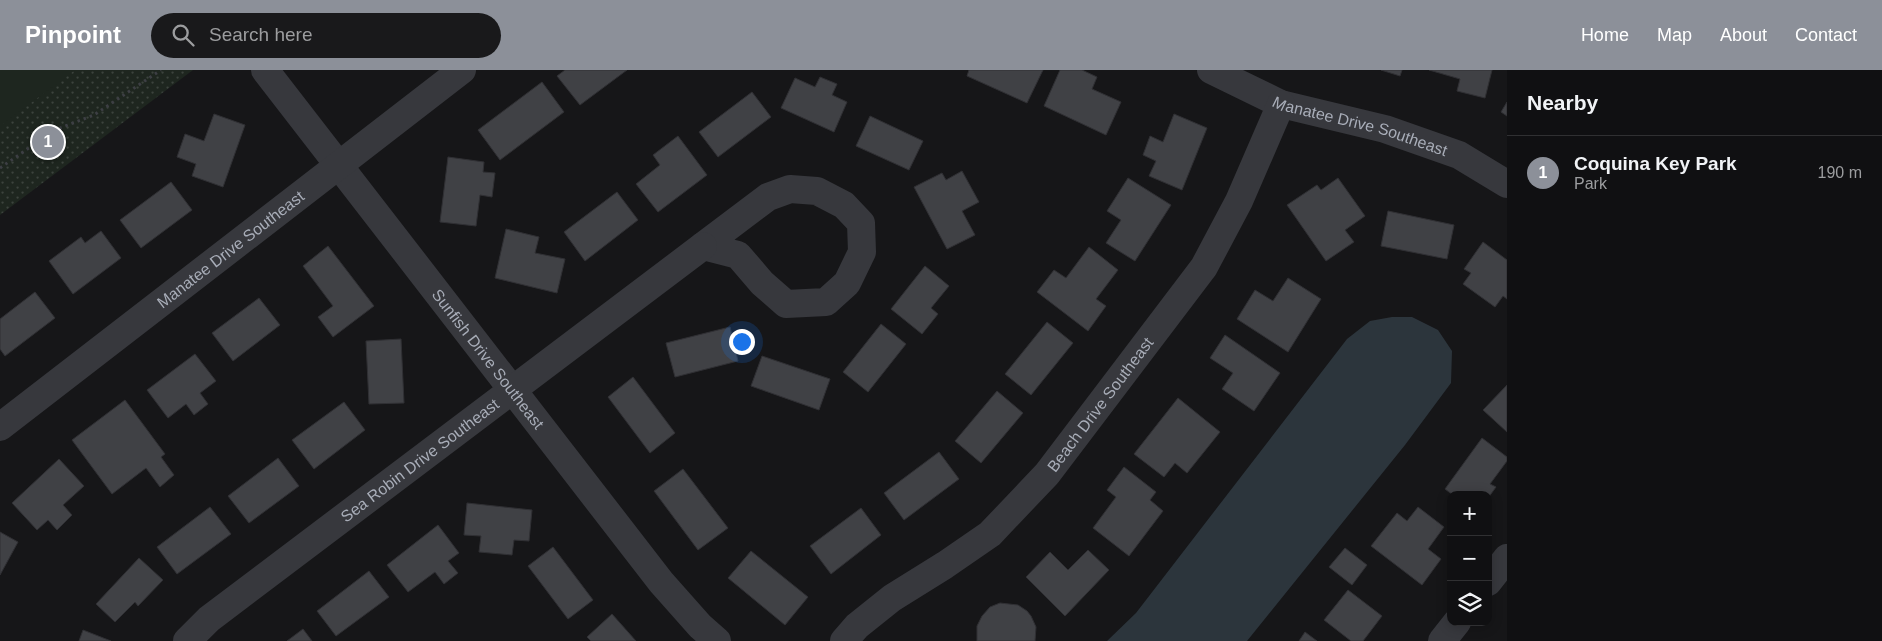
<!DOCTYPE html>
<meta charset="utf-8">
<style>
:root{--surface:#101012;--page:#19191b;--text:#f1f3f6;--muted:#9c9d9f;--line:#303032;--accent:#8c9099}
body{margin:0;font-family:Helvetica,sans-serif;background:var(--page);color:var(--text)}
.controls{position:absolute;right:15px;bottom:15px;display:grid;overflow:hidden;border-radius:10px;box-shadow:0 2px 12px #0003}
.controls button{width:45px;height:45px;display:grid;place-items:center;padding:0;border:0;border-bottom:1px solid var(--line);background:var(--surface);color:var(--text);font:25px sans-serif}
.you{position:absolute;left:741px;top:271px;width:18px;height:18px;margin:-12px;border:4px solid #fff;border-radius:50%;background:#1a73e8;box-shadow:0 0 0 8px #1a73e833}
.badge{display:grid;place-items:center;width:32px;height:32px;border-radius:50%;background:var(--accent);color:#fff;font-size:16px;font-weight:700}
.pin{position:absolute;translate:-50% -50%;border:2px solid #fff;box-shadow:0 1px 5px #0006}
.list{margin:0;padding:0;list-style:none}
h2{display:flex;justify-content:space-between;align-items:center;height:65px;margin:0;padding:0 20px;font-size:21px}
h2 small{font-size:16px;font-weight:400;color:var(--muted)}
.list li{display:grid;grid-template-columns:32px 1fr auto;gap:15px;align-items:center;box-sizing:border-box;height:75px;padding:0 20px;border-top:1px solid var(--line)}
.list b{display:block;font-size:19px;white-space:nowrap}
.list p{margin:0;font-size:16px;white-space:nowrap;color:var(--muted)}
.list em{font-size:16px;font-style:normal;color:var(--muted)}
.icon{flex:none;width:28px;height:28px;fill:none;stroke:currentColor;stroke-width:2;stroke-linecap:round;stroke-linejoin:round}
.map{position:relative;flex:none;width:1507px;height:571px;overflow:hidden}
header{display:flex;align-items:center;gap:30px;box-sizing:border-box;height:70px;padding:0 25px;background:var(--accent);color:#fff}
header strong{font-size:24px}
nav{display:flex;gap:28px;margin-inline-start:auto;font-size:18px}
.search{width:350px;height:45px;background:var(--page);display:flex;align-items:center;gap:12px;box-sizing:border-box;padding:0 18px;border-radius:28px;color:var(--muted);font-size:19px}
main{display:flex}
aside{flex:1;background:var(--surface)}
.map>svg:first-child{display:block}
.grass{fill:url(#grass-dots)}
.garden{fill:#1e261f}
.water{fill:#2c353c}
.building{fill:#404145;stroke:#303034}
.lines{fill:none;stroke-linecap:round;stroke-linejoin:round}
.path{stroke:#3d3f44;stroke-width:3;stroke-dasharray:2.5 4;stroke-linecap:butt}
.minor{stroke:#37383d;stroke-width:28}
.labels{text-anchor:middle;stroke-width:5;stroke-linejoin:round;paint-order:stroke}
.street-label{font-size:16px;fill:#a8adb8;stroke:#111113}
</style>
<header>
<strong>Pinpoint</strong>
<div class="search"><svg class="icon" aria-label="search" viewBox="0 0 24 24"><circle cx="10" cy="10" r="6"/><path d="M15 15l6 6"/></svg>Search here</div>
<nav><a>Home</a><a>Map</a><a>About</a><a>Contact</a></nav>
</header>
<main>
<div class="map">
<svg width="1507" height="571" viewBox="0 0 1507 571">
<defs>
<pattern id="grass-dots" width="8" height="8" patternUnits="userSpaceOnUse" patternTransform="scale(1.25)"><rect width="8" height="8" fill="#1e261f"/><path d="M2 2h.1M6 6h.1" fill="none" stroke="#3c433d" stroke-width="1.8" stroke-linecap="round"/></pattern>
</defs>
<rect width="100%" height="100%" fill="#161618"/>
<polygon class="grass" points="0,0 193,0 0,145"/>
<polygon class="garden" points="0,0 75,0 0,56"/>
<polygon class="water" points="1392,247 1412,247 1438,260 1452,281 1451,313 1405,375 1247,571 1107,571 1136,543 1347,269 1370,251"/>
<g class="building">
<polygon points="565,0 627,0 580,35 557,6"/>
<polygon points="969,0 1043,0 1027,33 967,6"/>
<polygon points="1060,0 1082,0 1097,7 1092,19 1121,32 1106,65 1044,36"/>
<polygon points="1381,0 1402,0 1400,6"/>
<polygon points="1429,0 1492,0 1485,28 1457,21 1460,9"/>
<polygon points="820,7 837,14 832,25 847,32 834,62 781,38 795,8 815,17"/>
<polygon points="542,12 564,42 500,90 478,60"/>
<polygon points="752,22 771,47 718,87 699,62"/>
<polygon points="1507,32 1507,46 1501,42"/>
<polygon points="214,44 245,55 223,117 192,106 196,94 177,87 185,64 204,71"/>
<polygon points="1174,44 1207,58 1182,120 1149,106 1156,91 1143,85 1150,66 1163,72"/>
<polygon points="870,46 923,71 909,100 856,76"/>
<polygon points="678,66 707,105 658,142 636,114 660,95 653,85"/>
<polygon points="448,87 484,92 483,102 495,103 492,127 480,125 476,156 440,152"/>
<polygon points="962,101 979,132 962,141 975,165 947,179 914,117 942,103 946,110"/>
<polygon points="1128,108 1171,135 1135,191 1106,173 1121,150 1107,141"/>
<polygon points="1338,108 1365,146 1345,160 1354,172 1326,191 1287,135 1317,115 1321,120"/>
<polygon points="171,112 192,140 141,178 120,150"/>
<polygon points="617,122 638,150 585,191 564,162"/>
<polygon points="1388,141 1454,155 1447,189 1381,176"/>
<polygon points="506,159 539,167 535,183 565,189 557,223 495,208"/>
<polygon points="101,161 121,188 73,224 49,191 81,167 85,173"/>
<polygon points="1483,172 1507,190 1507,229 1503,226 1495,237 1463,214 1471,203 1464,199"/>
<polygon points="328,176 374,236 333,267 318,247 333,236 303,196"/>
<polygon points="1089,177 1118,200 1096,229 1106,236 1088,261 1037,222 1054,200 1066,208"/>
<polygon points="925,196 949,216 931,238 938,244 922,264 891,239"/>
<polygon points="1288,208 1321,229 1288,282 1237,249 1255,220 1273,231"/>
<polygon points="35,222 55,248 5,286 0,279 0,249"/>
<polygon points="259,228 280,255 233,291 212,263"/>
<polygon points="1047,252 1073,273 1031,325 1005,304"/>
<polygon points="881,254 906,274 868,322 843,302"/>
<polygon points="730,257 738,291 675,307 666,273"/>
<polygon points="1225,265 1280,303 1254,341 1222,319 1233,303 1210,288"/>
<polygon points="401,269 404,333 369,334 366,271"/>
<polygon points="195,284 216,311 200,323 208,334 194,345 186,334 168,348 147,320"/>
<polygon points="762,286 830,309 819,340 751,316"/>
<polygon points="633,307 675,363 650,383 608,327"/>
<polygon points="1507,315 1507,362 1483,340"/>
<polygon points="997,321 1023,343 981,393 955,371"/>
<polygon points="1178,328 1220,362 1187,403 1175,393 1164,407 1134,384"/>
<polygon points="125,330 165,384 161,387 174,405 160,417 146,398 112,424 72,370"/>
<polygon points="344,332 365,360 314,399 292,370"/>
<polygon points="1482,368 1507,387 1507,391 1490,414 1496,417 1488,428 1488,425 1453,425 1445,419"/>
<polygon points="939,382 959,409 904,450 884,423"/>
<polygon points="278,388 299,416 249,453 228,426"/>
<polygon points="59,389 84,416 63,435 72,445 57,460 48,450 37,460 12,433"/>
<polygon points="1124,397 1156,422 1150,430 1163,441 1129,486 1093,458 1116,427 1107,420"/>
<polygon points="683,399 728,458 698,480 654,421"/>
<polygon points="467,433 532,440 529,471 514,470 512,485 479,482 481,466 464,465"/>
<polygon points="210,437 231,464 177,504 157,477"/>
<polygon points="1418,437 1444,457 1428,479 1441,489 1422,515 1371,476 1397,443 1407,451"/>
<polygon points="861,438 881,465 831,504 810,476"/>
<polygon points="438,455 459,483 448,491 458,503 444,514 435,502 408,522 387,495"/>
<polygon points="0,462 18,472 0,505"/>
<polygon points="553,477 593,530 568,549 528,496"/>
<polygon points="1345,478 1367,495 1352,515 1329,497"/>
<polygon points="1088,480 1109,500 1065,546 1026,507 1050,482 1068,500"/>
<polygon points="751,481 808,527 785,555 728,508"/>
<polygon points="139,488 163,510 138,536 135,532 115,552 96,534"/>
<polygon points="369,501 389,527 336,566 317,541"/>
<polygon points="1348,520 1382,546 1363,571 1351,571 1324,550"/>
<polygon points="1000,533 1018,535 1027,541 1031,546 1036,557 1035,571 977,571 977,556 982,546 990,537"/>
<polygon points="612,544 636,571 591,571 587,567"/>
<polygon points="303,559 312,571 287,571"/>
<polygon points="83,560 111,571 79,571"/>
<polygon points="1305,562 1317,571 1299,571"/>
</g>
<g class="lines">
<polyline class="path" points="0,98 55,60 94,45 161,0"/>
<g class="minor">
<path id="s1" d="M265,0L661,512L700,556L717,571"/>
<path id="s2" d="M1211,0L1281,34L1385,59L1459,85L1507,114"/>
<polygon points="790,119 817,121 844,135 861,153 862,182 847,213 826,232 786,234 762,213 738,185 703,176 768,127"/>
<path id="s3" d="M0,357L462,0"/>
<polyline points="1488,512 1507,488"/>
<path id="s4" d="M187,571L209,549L703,176"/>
<path id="s5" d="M844,571L857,556L892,528L945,495L990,464L1047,404L1204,197L1239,131L1281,34"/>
<polyline points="1442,571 1457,552"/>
</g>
</g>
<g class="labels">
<g class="street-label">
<text dy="6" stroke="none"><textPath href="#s2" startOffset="160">Manatee Drive Southeast</textPath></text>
<text dy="6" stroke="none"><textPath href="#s3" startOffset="291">Manatee Drive Southeast</textPath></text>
<text dy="6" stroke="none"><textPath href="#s1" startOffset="365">Sunfish Drive Southeast</textPath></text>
<text dy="6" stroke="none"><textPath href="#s5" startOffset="352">Beach Drive Southeast</textPath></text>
<text dy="6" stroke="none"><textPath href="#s4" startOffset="295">Sea Robin Drive Southeast</textPath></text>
</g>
</g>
</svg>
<div class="controls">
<button>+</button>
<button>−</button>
<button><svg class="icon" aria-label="layers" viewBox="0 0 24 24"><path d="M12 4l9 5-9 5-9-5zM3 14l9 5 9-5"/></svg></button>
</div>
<div class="you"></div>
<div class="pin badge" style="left:48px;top:72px">1</div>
</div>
<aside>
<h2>Nearby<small></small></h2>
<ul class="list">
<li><span class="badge">1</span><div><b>Coquina Key Park</b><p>Park</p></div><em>190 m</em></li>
</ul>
</aside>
</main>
